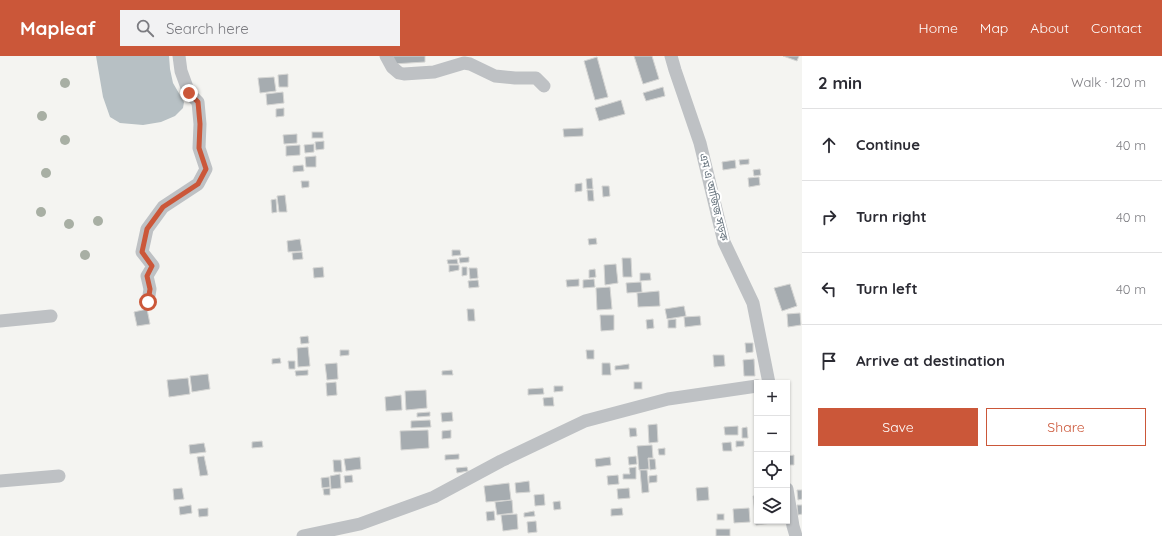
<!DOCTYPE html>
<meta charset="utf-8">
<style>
:root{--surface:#fff;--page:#f2f2f3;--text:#2b2b33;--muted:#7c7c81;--line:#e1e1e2;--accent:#cb5739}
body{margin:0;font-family:Quicksand,"Noto Sans Bengali",sans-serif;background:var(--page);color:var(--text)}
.controls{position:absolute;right:12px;bottom:12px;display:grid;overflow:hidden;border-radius:0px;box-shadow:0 1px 3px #0004}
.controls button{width:36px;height:36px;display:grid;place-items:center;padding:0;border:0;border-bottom:1px solid var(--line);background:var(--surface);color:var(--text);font:20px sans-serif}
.stop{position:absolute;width:12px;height:12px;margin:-9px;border:3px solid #cb5739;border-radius:50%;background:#fff}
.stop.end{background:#cb5739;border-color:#fff;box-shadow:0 1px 4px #0008}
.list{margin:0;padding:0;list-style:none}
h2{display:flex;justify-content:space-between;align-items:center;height:52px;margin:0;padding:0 16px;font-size:17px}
h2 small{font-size:13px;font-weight:400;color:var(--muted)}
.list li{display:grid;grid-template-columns:26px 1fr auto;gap:12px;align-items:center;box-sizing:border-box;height:72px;padding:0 16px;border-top:1px solid var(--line)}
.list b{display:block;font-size:15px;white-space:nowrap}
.list em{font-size:13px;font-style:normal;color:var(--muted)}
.actions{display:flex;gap:8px;padding:12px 16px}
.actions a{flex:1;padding:9px 0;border:1px solid var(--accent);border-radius:0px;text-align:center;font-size:14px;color:var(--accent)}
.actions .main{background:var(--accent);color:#fff}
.icon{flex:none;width:22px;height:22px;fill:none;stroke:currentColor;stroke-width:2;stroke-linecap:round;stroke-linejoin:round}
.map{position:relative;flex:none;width:802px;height:480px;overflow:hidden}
header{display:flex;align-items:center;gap:24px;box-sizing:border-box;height:56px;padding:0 20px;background:var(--accent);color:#fff}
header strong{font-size:19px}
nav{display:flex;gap:22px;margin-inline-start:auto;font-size:14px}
.search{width:280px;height:36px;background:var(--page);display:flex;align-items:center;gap:10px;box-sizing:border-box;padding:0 14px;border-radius:0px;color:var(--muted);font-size:15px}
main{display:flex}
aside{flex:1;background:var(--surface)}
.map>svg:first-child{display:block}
.water{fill:#b7c0c4}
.building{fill:#a6acb0;stroke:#d5d5d3}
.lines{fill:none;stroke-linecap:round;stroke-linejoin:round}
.minor{stroke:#bec1c4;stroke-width:13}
.tree{fill:#a8afa4}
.route{stroke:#cb5739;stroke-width:5}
.labels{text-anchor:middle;stroke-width:4;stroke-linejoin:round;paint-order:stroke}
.street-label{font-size:11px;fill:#67747e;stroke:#fff}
</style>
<header>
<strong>Mapleaf</strong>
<div class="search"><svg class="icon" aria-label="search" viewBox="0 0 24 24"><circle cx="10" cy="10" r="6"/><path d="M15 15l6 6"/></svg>Search here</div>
<nav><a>Home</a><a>Map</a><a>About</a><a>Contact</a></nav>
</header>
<main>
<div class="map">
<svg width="802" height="480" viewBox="0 0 802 480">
<rect width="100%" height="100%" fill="#f4f4f1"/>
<polygon class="water" points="96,0 169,0 170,13 173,27 184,46 183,52 175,60 161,66 143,69 120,67 110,61 103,41"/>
<g class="building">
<polygon points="393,0 425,0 425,6 393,8"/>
<polygon points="634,0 652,0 659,23 643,28"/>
<polygon points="783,0 799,0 797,5"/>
<polygon points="597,1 608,41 595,44 584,5"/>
<polygon points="288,18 288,31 279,31 278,19"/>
<polygon points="274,21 276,35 260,37 258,22"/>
<polygon points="663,31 665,40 646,45 643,37"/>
<polygon points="283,36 284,47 267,49 266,38"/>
<polygon points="621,44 625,58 599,65 595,52"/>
<polygon points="284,52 284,60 276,61 276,53"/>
<polygon points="583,72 583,80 564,81 563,73"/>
<rect x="312" y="76" width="11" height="6"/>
<polygon points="297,78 297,87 284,88 283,79"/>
<polygon points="324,85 324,93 316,94 315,86"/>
<polygon points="314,88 314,96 305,97 304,89"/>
<polygon points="300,89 300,99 286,100 286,90"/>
<polygon points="316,100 316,111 306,111 305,101"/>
<polygon points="749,103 749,108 740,109 739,104"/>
<polygon points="735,104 736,112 723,114 722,106"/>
<polygon points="303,109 304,115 293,116 293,110"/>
<polygon points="760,113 761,119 754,120 753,114"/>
<polygon points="759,121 760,129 749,131 748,122"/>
<polygon points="592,122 593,133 587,133 586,123"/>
<polygon points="301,125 309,125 309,131 302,132"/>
<polygon points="582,127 582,135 575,136 575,128"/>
<polygon points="602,130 609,130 610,140 603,141"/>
<polygon points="587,134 593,134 594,145 588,145"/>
<polygon points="285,139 287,156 279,156 277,140"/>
<polygon points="276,143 277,156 272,157 271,144"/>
<polygon points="596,182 597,188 589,189 588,183"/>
<polygon points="300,183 302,195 288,196 287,185"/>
<polygon points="452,194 460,194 461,199 452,200"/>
<polygon points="302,196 303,203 293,204 292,197"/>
<polygon points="469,201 469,206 460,207 459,202"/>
<polygon points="622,202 631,202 632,221 623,221"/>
<polygon points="457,203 458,208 448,208 447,204"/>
<polygon points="616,208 618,227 605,229 604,209"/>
<polygon points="449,209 459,209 459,214 449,216"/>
<polygon points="323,211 324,221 314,222 313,212"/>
<polygon points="462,211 467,211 467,219 462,220"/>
<polygon points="469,212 477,212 478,222 470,223"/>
<polygon points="595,213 596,221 589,222 589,214"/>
<polygon points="640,217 650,217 651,224 640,225"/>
<polygon points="579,223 579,230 567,231 566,224"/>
<polygon points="594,223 595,231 583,232 583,224"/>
<polygon points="478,224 479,231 469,232 468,225"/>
<polygon points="641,226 642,236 627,237 626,227"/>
<polygon points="790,228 797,250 782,255 774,232"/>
<polygon points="610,231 612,253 597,254 596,232"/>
<polygon points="659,235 660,250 638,251 637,237"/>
<polygon points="684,250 686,260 667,263 665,253"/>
<polygon points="147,253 150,268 137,270 134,256"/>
<polygon points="467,253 474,253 475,265 468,265"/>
<polygon points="800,257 801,269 788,271 787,258"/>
<polygon points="600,259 614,259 614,274 601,275"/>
<polygon points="700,260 701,269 685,271 684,261"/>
<polygon points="653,263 654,272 647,273 646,264"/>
<polygon points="676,263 676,272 668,272 668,264"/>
<polygon points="308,280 309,287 301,288 300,281"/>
<polygon points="745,287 753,287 753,296 746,297"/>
<polygon points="308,291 310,310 298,311 297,292"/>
<polygon points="340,294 349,294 349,299 340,300"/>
<polygon points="586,294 594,294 594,303 587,303"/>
<polygon points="713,299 724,299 725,310 714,311"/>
<polygon points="280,302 281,307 272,308 272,303"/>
<polygon points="754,303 755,320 744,320 743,304"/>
<polygon points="288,305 295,305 295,313 289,313"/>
<polygon points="337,307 338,323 327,324 325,308"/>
<polygon points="602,307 610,307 611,319 602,319"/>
<polygon points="629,308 629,313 615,314 615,310"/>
<polygon points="308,314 308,319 296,320 295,315"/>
<polygon points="452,314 453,319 442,319 442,315"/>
<polygon points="208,318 210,333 192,336 190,320"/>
<polygon points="188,322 190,338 169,341 167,324"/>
<polygon points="336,326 337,339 327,340 326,327"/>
<rect x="634" y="326" width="8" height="7"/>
<polygon points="554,330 563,330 563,335 554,336"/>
<polygon points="543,332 544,338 528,339 528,333"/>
<polygon points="426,334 427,352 406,354 405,335"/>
<polygon points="401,339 402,354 386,355 385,341"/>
<polygon points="553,341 554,350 544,350 543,342"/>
<polygon points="430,356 430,360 417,361 417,357"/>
<polygon points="452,356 453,365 442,366 441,357"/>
<polygon points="430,364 431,371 411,372 411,365"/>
<polygon points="657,368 658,386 649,387 648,369"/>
<polygon points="738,370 738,379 725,379 724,371"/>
<polygon points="747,371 748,382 742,382 742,372"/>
<polygon points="629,372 636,372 637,380 630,381"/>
<polygon points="428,374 429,392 401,394 400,375"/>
<polygon points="451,374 451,382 442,383 442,375"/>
<polygon points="262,385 263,391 252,392 252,386"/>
<polygon points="736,385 744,385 744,390 736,391"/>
<polygon points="731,386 732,395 723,395 722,387"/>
<polygon points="204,387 206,396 190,398 189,389"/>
<polygon points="652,389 653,402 648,402 649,413 639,414 637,390"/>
<polygon points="665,392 665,399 659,399 658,393"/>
<polygon points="459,398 459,403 445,404 445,399"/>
<polygon points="794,399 794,409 787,409 787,400"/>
<polygon points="204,400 208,419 200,420 197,401"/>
<polygon points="636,400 637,408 629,409 628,401"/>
<polygon points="360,401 361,413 346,415 344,403"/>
<polygon points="610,401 611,409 596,411 595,403"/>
<polygon points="649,403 655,403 656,413 650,414"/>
<polygon points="333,404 341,404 342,416 334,416"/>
<polygon points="467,411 468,415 457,417 456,412"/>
<polygon points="636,411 636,423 623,423 623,418 630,418 629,412"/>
<polygon points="640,414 647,414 649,436 642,437"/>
<polygon points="340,418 341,432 331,433 330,420"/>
<polygon points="352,419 353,426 345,427 344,420"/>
<polygon points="618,419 619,428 608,429 607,420"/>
<polygon points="657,419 657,426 649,427 649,420"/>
<polygon points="329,421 330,431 322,432 321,422"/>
<polygon points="529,425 530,436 516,437 515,427"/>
<polygon points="509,427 511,444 486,446 484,430"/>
<polygon points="708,431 709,444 697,445 696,432"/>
<polygon points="182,432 184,443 174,444 173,433"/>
<polygon points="330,432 330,439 324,439 323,433"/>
<polygon points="629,432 630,442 618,443 617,433"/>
<polygon points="797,434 802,434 802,443 798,444"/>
<polygon points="544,438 545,449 535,450 534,439"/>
<polygon points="753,440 757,440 757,465 788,465 756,469"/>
<polygon points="512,444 513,457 497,459 495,446"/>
<polygon points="560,445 561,453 554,454 553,446"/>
<polygon points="191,449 192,457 180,459 179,451"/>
<polygon points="797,449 802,449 802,458 798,459"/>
<polygon points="208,452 208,460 199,461 198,453"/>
<polygon points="622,452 623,459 611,460 611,453"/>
<polygon points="749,452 750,466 734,467 733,453"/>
<polygon points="494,455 495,464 487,465 486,456"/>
<polygon points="534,455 535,460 524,461 524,457"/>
<polygon points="517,458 518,473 503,475 501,459"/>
<rect x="717" y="458" width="7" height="6"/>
<polygon points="536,465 537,476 528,477 527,466"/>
<rect x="716" y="473" width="14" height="7"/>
</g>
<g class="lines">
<g class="minor">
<polyline points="386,0 392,11 399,17 404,18 434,16 464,7 470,8 495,20 515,22 536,22 544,30"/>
<polyline points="671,0 675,14 700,87 724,186 753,247 769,327"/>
<polyline points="148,246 150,233 147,220 153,210 142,196 147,173 163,151 198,128 206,113 199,92 200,68 198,46 189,37 181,15 179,0"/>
<polyline points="0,265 51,260"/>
<polyline points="0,425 59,420"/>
<polyline points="787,433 793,470 796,480"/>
<polyline points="303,480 360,468 434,441 501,405 585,365 668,343 757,330"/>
</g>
</g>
<g class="tree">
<circle cx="65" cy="27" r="5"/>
<circle cx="42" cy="60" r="5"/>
<circle cx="65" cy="84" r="5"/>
<circle cx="46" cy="117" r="5"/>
<circle cx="41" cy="156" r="5"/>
<circle cx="98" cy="165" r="5"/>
<circle cx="69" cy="168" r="5"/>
<circle cx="85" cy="199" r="5"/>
</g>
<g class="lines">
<polyline class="route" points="148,246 150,233 147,220 152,210 142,196 147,173 163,151 198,128 206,113 199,92 200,68 198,46 189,37"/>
</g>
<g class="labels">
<g class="street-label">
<text transform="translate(714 141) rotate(76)" y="4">এম এ আজিজ সড়ক</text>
</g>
</g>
</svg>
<div class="controls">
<button>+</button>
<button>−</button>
<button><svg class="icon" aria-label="locate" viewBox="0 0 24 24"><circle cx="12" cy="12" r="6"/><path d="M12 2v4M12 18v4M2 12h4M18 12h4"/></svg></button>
<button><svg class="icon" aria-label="layers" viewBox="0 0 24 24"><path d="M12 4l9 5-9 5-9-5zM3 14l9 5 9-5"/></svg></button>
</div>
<div class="stop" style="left:148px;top:246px"></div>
<div class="stop end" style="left:189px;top:37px"></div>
</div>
<aside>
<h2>2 min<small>Walk · 120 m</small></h2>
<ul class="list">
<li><svg class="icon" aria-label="ahead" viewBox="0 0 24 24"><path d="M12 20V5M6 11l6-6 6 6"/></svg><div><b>Continue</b></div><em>40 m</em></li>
<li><svg class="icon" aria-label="right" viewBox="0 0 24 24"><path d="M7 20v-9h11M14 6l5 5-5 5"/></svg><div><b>Turn right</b></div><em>40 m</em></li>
<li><svg class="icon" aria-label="left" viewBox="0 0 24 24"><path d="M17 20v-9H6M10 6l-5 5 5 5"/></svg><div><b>Turn left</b></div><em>40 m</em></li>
<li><svg class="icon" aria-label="arrive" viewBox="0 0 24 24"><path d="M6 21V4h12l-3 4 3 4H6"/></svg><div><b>Arrive at destination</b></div></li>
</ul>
<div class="actions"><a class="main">Save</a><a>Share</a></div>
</aside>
</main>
